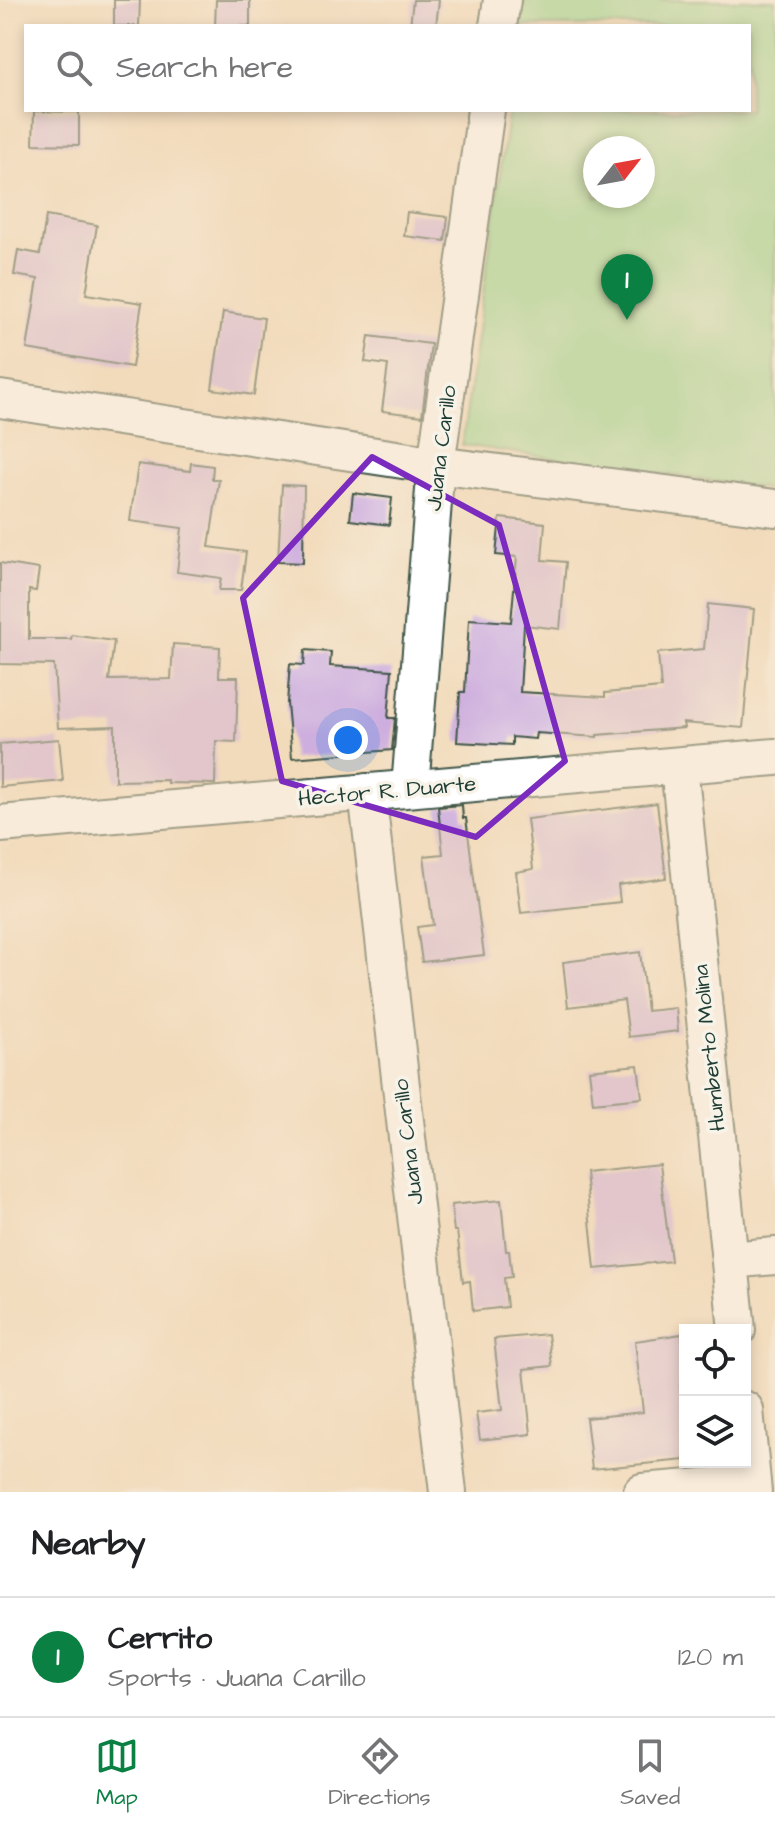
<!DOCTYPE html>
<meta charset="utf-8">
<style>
:root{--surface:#fff;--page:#f6f6f6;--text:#202124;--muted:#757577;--line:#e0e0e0;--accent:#0b8043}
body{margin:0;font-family:"Architects Daughter",sans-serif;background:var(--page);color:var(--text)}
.controls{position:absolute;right:24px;bottom:24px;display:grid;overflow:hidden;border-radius:0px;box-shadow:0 4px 12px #0003}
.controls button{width:72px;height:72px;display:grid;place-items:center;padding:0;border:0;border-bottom:2px solid var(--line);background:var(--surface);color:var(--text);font:40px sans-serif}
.compass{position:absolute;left:583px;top:136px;width:72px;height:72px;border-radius:50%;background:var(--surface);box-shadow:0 4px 12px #0003;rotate:59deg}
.you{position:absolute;left:348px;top:740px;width:28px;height:28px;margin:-20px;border:6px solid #fff;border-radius:50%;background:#1a73e8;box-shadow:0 0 0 12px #1a73e833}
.badge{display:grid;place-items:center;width:52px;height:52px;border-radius:50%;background:var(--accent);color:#fff;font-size:26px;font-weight:700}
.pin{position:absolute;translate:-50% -66px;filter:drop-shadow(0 2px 4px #0008)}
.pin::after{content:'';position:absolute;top:42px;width:28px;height:24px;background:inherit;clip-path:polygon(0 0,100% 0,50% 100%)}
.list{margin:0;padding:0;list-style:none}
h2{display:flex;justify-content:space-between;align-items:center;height:104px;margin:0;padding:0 32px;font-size:34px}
h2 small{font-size:26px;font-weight:400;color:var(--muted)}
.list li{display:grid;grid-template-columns:52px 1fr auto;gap:24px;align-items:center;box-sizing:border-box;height:120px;padding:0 32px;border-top:2px solid var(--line)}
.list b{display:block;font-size:30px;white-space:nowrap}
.list p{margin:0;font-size:26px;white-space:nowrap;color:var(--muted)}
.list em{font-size:26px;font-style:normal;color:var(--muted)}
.icon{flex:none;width:44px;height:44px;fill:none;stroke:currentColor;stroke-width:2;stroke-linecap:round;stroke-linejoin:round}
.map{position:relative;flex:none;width:775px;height:1492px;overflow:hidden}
.search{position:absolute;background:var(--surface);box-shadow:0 4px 12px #0003;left:24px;right:24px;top:24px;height:88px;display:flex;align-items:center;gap:20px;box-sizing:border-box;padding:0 28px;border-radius:0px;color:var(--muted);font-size:30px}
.sheet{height:224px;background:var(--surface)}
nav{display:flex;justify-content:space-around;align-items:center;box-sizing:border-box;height:112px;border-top:2px solid var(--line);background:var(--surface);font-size:22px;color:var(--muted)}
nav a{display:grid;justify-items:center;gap:4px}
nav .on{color:var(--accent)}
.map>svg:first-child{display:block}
.green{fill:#93d78f;stroke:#598a62;stroke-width:2;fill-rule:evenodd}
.building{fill:#ceaede}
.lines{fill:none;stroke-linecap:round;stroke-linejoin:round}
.minor-casing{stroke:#3f5548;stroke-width:40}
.minor{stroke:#fff;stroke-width:36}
.marked{fill:none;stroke:#7b2cbf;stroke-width:6;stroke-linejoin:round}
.labels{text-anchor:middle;stroke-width:7;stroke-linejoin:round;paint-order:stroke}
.street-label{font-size:22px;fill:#1f3d34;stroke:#f7f3e8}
</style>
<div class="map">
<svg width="775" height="1492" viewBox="0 0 775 1492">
<rect width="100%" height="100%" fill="#f7f3e8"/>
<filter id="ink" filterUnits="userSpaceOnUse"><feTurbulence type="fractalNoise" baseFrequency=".0125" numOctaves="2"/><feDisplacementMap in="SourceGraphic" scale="16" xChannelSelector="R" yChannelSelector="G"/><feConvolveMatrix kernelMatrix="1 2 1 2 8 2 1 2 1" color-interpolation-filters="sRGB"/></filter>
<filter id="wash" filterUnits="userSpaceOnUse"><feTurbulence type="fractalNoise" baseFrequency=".006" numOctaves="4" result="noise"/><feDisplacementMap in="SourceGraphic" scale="32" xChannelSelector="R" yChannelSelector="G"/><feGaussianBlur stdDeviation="1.8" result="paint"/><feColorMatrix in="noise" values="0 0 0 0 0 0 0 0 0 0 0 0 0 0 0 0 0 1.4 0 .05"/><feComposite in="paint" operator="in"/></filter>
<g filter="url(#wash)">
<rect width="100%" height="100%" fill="#f2dbbb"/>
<path class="green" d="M524,0H775V490L462,445L509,110H749V26H520ZM595,148H643V196H595Z"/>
<g id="blocks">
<g class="building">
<polygon points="114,0 140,0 139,26 114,26"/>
<polygon points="216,0 250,0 250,26 215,26"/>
<polygon points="413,0 439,0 436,26 410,26"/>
<polygon points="34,111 79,112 79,145 33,144"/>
<polygon points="407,212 448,217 445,241 404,236"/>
<polygon points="46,216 97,225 86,294 142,303 132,367 27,349 38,279 14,275 18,250 40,254"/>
<polygon points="223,312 264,318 254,395 212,389"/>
<polygon points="369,336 431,344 422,416 382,411 388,365 365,362"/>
<polygon points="191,463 213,466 212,479 219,480 209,547 246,552 241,590 219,590 221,578 177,572 182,528 130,521 138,464 190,471"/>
<polygon points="282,485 304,486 303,563 278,562"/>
<polygon points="353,493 392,498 389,525 350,520"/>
<polygon points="500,518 545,523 542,560 566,562 560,629 524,625 520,692 605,697 605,693 661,688 658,653 704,649 708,604 754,609 743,728 683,723 684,728 597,735 597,737 536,733 535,739 512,737 512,745 457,742 460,692 465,692 469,619 511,622 517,557 496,555"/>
<polygon points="0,563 39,569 36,591 29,590 29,639 71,639 72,635 114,641 109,680 171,679 173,644 220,647 219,677 238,677 236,742 216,741 215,784 167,783 167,780 115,781 115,726 58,728 54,665 0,664"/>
<polygon points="305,650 331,652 330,666 392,670 388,718 395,718 392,750 292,758 287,703 290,664 304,665"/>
<polygon points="59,739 63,781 0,787 0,744"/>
<polygon points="657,803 666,878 618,885 620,902 521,913 516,872 533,869 527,819"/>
<polygon points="462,805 463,818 466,818 484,955 422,962 417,927 433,925 424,856 443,854 438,807"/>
<polygon points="640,952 647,1011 676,1008 678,1031 629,1037 624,1000 568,1007 563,962"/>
<polygon points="638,1065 642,1098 593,1103 589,1070"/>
<polygon points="659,1164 671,1261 595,1269 585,1172"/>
<polygon points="501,1200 506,1251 509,1251 512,1277 504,1278 507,1307 473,1311 470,1281 463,1282 457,1231 454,1231 451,1205"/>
<polygon points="548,1334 552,1366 524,1369 531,1434 480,1440 476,1413 502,1410 494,1339"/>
<polygon points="682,1334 685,1360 685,1384 680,1385 685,1431 685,1460 592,1469 586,1418 643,1412 635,1341"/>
</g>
</g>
</g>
<g filter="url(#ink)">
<use href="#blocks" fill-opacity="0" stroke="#3f5548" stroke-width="2"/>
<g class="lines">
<g class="minor-casing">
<g id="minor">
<polyline points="498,26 502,0"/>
<polyline points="0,399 436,465 775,508"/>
<polyline points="679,766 737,1330"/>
<polyline points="410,788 436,465 486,110"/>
<polyline points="367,792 448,1492"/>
<polyline points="0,824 775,757"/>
<polyline points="730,1260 775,1256"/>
<polyline points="745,1410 753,1492"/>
<polyline points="642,1492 752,1483"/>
</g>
</g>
<use href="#minor" class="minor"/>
</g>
</g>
<path d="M0 0H775V1492H0ZM372,457L499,525L565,761L476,837L282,781L243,598Z" fill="#f2dbbb" fill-opacity=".55" fill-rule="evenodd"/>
<path class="marked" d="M372,457L499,525L565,761L476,837L282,781L243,598Z"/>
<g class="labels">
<g class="street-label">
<text transform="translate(440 448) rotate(-83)" y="8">Juana Carillo</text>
<text transform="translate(387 790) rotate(-5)" y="8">Hector R. Duarte</text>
<text transform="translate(708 1048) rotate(-96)" y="8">Humberto Molina</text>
<text transform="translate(407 1142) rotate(-97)" y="8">Juana Carillo</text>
</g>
</g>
</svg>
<div class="controls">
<button><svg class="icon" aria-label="locate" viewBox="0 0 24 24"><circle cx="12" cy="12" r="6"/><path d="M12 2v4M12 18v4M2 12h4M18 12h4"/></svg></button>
<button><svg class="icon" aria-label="layers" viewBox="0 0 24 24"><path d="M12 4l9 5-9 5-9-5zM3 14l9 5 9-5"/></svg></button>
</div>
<svg class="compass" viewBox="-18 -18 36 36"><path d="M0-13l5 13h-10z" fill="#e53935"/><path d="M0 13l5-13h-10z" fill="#757577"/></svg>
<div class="you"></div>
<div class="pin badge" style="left:627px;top:320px">1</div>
<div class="search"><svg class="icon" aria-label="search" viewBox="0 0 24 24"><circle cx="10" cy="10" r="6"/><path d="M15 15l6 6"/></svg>Search here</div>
</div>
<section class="sheet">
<h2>Nearby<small></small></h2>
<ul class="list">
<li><span class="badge">1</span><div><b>Cerrito</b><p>Sports · Juana Carillo</p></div><em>120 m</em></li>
</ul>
</section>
<nav>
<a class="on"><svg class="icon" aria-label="map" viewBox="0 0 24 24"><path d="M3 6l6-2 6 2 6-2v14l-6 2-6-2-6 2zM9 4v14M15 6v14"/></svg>Map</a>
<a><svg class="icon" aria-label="directions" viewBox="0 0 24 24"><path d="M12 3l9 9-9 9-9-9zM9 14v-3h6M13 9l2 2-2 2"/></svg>Directions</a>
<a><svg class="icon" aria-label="saved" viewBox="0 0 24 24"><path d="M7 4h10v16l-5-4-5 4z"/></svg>Saved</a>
</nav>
